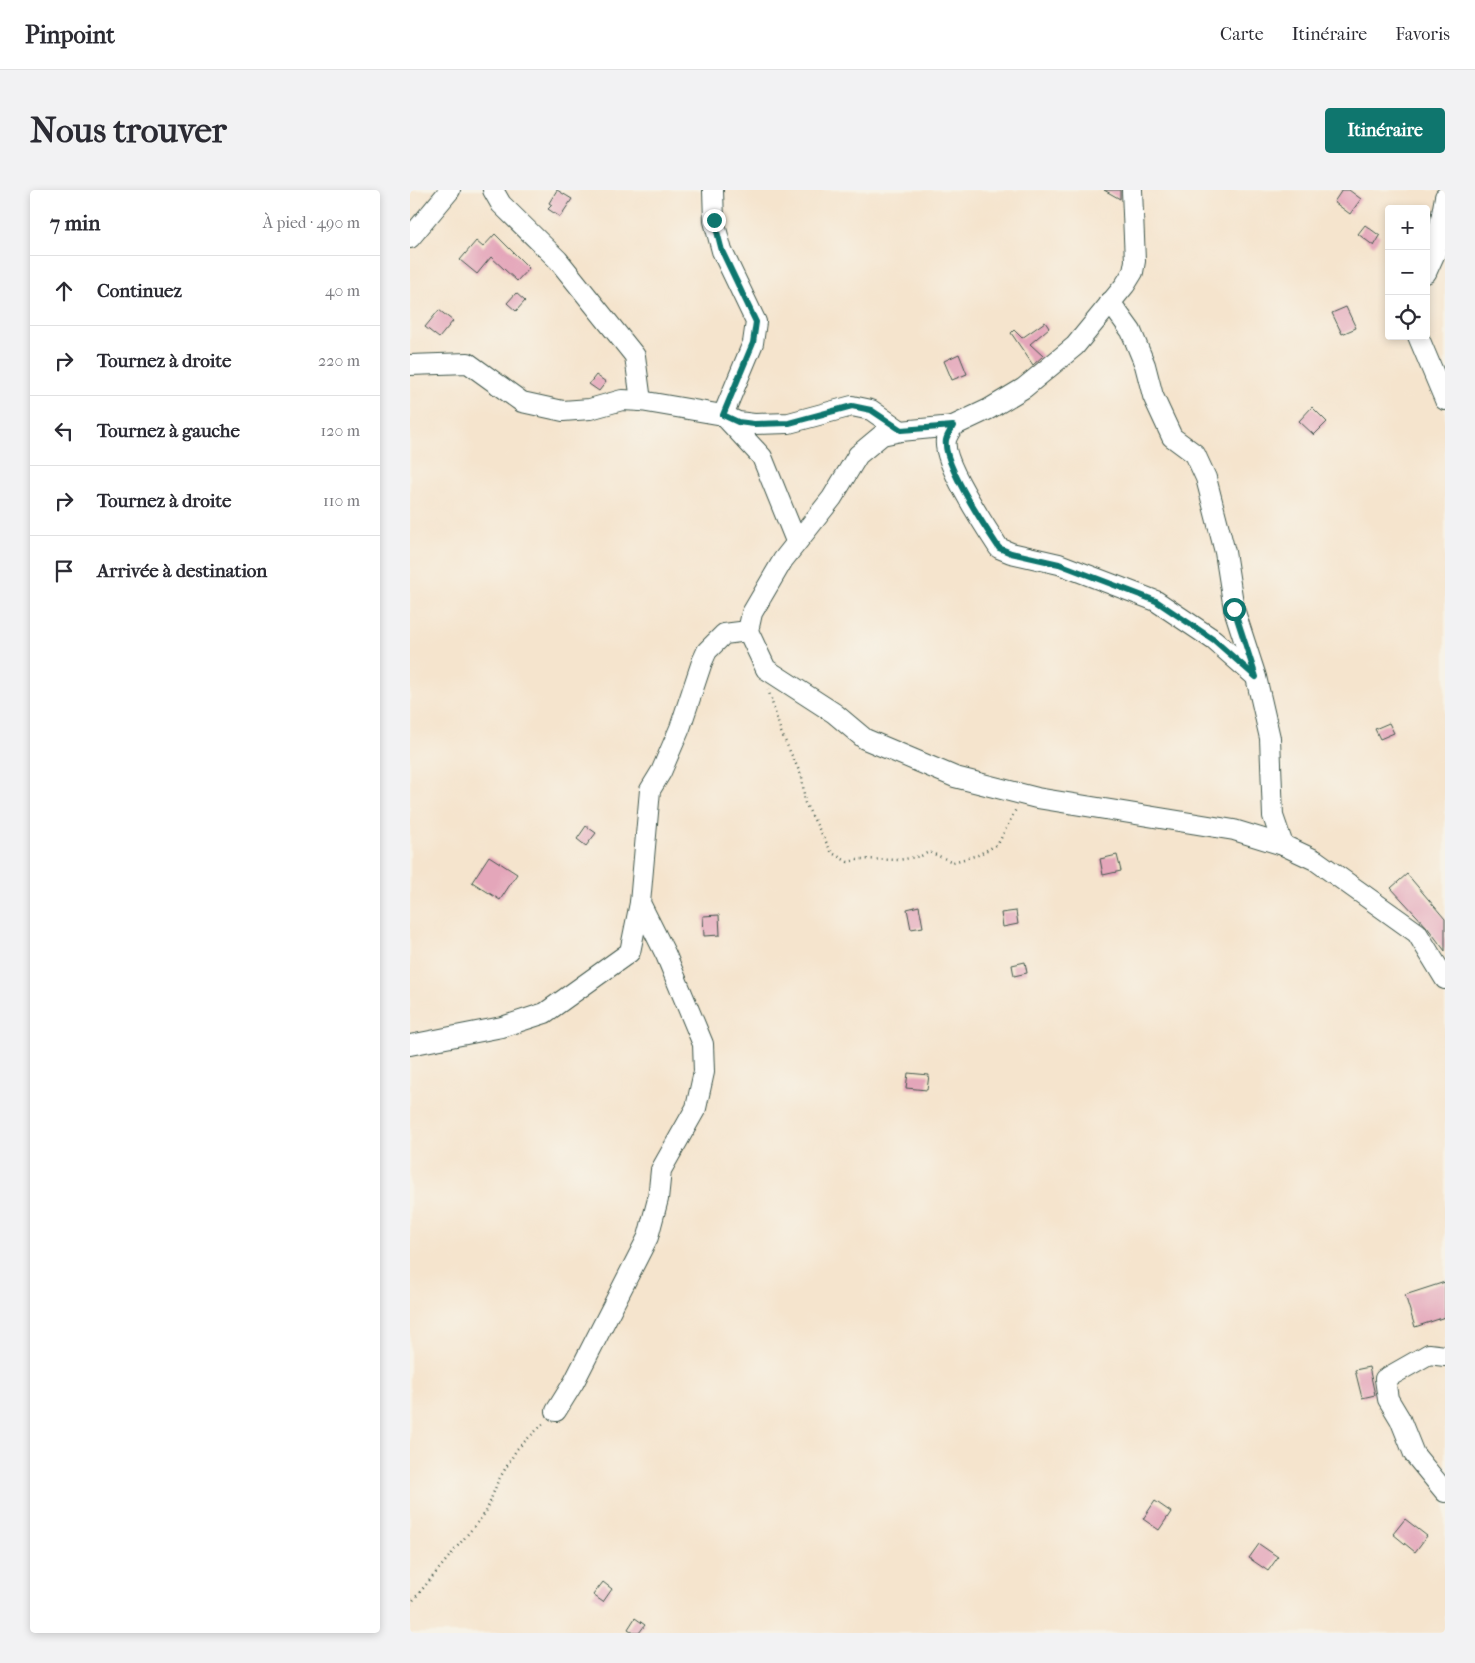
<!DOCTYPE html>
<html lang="fr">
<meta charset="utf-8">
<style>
:root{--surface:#fff;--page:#f2f2f3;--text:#2b2b33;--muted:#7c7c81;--line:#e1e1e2;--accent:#0f766e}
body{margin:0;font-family:"IM FELL French Canon",serif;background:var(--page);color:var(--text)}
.controls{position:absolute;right:15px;top:15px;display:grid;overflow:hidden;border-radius:5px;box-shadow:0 2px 8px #0003}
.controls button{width:45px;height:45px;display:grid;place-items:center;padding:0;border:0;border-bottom:1px solid var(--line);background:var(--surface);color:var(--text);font:25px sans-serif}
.stop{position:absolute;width:15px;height:15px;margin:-11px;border:4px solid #0f766e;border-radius:50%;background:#fff}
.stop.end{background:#0f766e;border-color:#fff;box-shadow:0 1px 5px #0008}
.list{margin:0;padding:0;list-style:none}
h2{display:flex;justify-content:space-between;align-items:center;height:65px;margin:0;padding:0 20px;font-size:21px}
h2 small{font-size:16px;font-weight:400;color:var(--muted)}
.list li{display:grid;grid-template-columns:32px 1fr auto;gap:15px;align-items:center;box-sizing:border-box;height:70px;padding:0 20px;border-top:1px solid var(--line)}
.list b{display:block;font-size:19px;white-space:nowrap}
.list em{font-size:16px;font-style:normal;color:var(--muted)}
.icon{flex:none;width:28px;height:28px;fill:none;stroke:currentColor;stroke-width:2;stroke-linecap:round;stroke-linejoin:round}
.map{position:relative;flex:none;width:1035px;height:1443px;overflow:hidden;border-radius:5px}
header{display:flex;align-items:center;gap:30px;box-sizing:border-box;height:70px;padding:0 25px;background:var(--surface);border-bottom:1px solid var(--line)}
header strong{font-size:24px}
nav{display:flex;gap:28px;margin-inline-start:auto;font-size:18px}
.intro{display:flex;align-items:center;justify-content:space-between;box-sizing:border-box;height:120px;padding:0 30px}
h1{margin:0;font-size:35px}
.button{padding:12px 22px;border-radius:5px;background:var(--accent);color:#fff;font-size:18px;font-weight:700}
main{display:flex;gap:30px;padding:0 30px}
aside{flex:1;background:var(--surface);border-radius:5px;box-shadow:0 2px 8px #0003}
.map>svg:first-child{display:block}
.building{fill:#e4a6ba}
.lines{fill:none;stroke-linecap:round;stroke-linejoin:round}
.minor-casing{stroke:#3f564b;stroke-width:22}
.path{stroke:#3f564b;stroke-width:2.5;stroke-dasharray:1 4;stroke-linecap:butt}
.minor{stroke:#fff;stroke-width:20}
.route{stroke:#0f766e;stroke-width:6}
</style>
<header>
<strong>Pinpoint</strong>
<nav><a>Carte</a><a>Itinéraire</a><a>Favoris</a></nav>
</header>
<div class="intro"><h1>Nous trouver</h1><a class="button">Itinéraire</a></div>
<main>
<aside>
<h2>7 min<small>À pied · 490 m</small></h2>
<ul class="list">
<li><svg class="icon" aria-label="ahead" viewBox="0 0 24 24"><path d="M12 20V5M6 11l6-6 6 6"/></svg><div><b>Continuez</b></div><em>40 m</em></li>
<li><svg class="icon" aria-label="right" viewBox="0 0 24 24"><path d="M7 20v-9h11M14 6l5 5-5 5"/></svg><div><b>Tournez à droite</b></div><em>220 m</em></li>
<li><svg class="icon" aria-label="left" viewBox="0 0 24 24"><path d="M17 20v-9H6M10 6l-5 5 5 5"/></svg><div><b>Tournez à gauche</b></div><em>120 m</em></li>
<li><svg class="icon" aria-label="right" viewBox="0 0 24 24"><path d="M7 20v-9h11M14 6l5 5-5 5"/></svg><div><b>Tournez à droite</b></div><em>110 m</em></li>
<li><svg class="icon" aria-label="arrive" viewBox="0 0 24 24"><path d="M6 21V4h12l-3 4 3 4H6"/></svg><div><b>Arrivée à destination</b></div></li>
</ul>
</aside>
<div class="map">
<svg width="1035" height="1443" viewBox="0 0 1035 1443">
<rect width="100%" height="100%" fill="#f7f3e8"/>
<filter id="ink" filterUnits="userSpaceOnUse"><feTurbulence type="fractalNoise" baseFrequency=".02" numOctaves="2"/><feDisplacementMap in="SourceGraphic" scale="10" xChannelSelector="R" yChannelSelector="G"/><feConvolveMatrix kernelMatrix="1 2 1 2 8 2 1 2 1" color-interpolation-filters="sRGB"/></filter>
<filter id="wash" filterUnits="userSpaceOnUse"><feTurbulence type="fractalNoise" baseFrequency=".0096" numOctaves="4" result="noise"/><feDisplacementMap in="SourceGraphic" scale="20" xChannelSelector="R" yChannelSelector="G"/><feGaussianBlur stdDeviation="1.12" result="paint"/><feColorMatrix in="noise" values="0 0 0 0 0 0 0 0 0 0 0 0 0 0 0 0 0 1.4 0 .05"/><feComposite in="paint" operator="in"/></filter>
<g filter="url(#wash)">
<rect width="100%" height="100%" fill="#f5e4cd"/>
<g id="blocks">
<g class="building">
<polygon points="147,0 162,9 150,27 138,19 142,15 139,13"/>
<polygon points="694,0 710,0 710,9"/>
<polygon points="932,0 939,0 951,9 940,24 924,12"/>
<polygon points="955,35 970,46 964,56 948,44"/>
<polygon points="85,44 119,78 107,91 81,67 67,84 50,70 66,51 73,57"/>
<polygon points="106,103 115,111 106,121 97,113"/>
<polygon points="936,117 946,138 932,144 922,123"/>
<polygon points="29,120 43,131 29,148 15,137"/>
<polygon points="635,132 639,138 620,154 633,166 623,175 601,143 604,140 612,148"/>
<polygon points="549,164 557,184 542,190 534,171"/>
<polygon points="186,185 196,192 189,201 179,194"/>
<polygon points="902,217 917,232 904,245 889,231"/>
<polygon points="979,533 984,543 970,549 965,539"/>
<polygon points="176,636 186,643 176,656 167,649"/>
<polygon points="707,665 711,681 693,685 690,669"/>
<polygon points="79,666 107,684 90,710 62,692"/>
<polygon points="997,684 1035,729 1035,761 1017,737 981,698"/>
<polygon points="509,716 513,737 501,739 497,719"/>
<polygon points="606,721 608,734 593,737 591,723"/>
<polygon points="309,725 310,745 294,746 293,726"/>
<polygon points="615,772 617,783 604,786 602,775"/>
<polygon points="498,883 519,885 517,900 496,898"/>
<polygon points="1035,1092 1035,1127 1005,1137 995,1105"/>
<polygon points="959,1177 965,1205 952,1208 945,1180"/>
<polygon points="745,1311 761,1322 749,1340 733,1329"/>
<polygon points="995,1329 1017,1346 1005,1362 983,1344"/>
<polygon points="849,1354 868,1367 858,1381 839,1368"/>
<polygon points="193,1392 202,1399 193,1412 183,1405"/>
<polygon points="225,1428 235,1435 229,1443 224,1443 218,1439"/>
</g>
</g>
</g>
<g filter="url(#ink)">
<use href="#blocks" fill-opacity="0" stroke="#3f564b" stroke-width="1"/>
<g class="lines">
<g class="minor-casing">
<g id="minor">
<polyline points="83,0 91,14 148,70 225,166 231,211"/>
<polyline points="303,0 304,31 312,61 346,132 343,153 313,225 352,267 386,351"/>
<polyline points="722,0 725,71 723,82 715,95 665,156 614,198 579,219 543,236 491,241 472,245 448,265 422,308 373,370 342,423 338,441 356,479 424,523 455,549 545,587 627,608 824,640 873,655 905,670 1007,743 1035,789"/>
<polyline points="0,48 40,0"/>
<polyline points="1016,83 1025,63 1035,7"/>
<polyline points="700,112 721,141 735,175 743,206 762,247 785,264 796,288 815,362 824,419 846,487 860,548 863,626 873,655"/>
<polyline points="1008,146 1035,210"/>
<polyline points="0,175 58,173 112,212 153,221 180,219 212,210 231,211 313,225 328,232 344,234 379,233 442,216 461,220 491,241"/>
<path d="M543,236C541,240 537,245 536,250C532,272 576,338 589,358L601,363L649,374L746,411L804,450L845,486"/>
<polyline points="0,855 92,837 135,823 220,762 230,713"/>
<polyline points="1035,1166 1019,1164 975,1189 978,1209 990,1229 1004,1264 1035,1302"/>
<polyline points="146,1221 164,1192 238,1047 248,1009 251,980 286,918 294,882 293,854 256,765 230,713 240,600 251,582 270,538 292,472 297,461 314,444 338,441"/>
</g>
</g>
<g class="path">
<polyline points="358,499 371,542 392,587 395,613 422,663 438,672 451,669 489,670 511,666 519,662 543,672 568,665 588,654 606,619"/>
<polyline points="0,1414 76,1322 88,1291 107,1259 135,1232"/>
</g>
<use href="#minor" class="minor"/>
</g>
</g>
<g class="lines" filter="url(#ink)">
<path class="route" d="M304,30L312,61L346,132L343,153L313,225L328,232L344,234L379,233L442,216L461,220L491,240L543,236C541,240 537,245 536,250C532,273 575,337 589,358L601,363L649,374L746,411L804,450L846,487L824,419"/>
</g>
</svg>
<div class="controls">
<button>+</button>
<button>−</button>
<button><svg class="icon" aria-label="locate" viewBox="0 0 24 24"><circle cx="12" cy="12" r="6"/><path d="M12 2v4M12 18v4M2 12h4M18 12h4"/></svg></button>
</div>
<div class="stop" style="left:824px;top:419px"></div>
<div class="stop end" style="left:304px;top:30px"></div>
</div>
</main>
